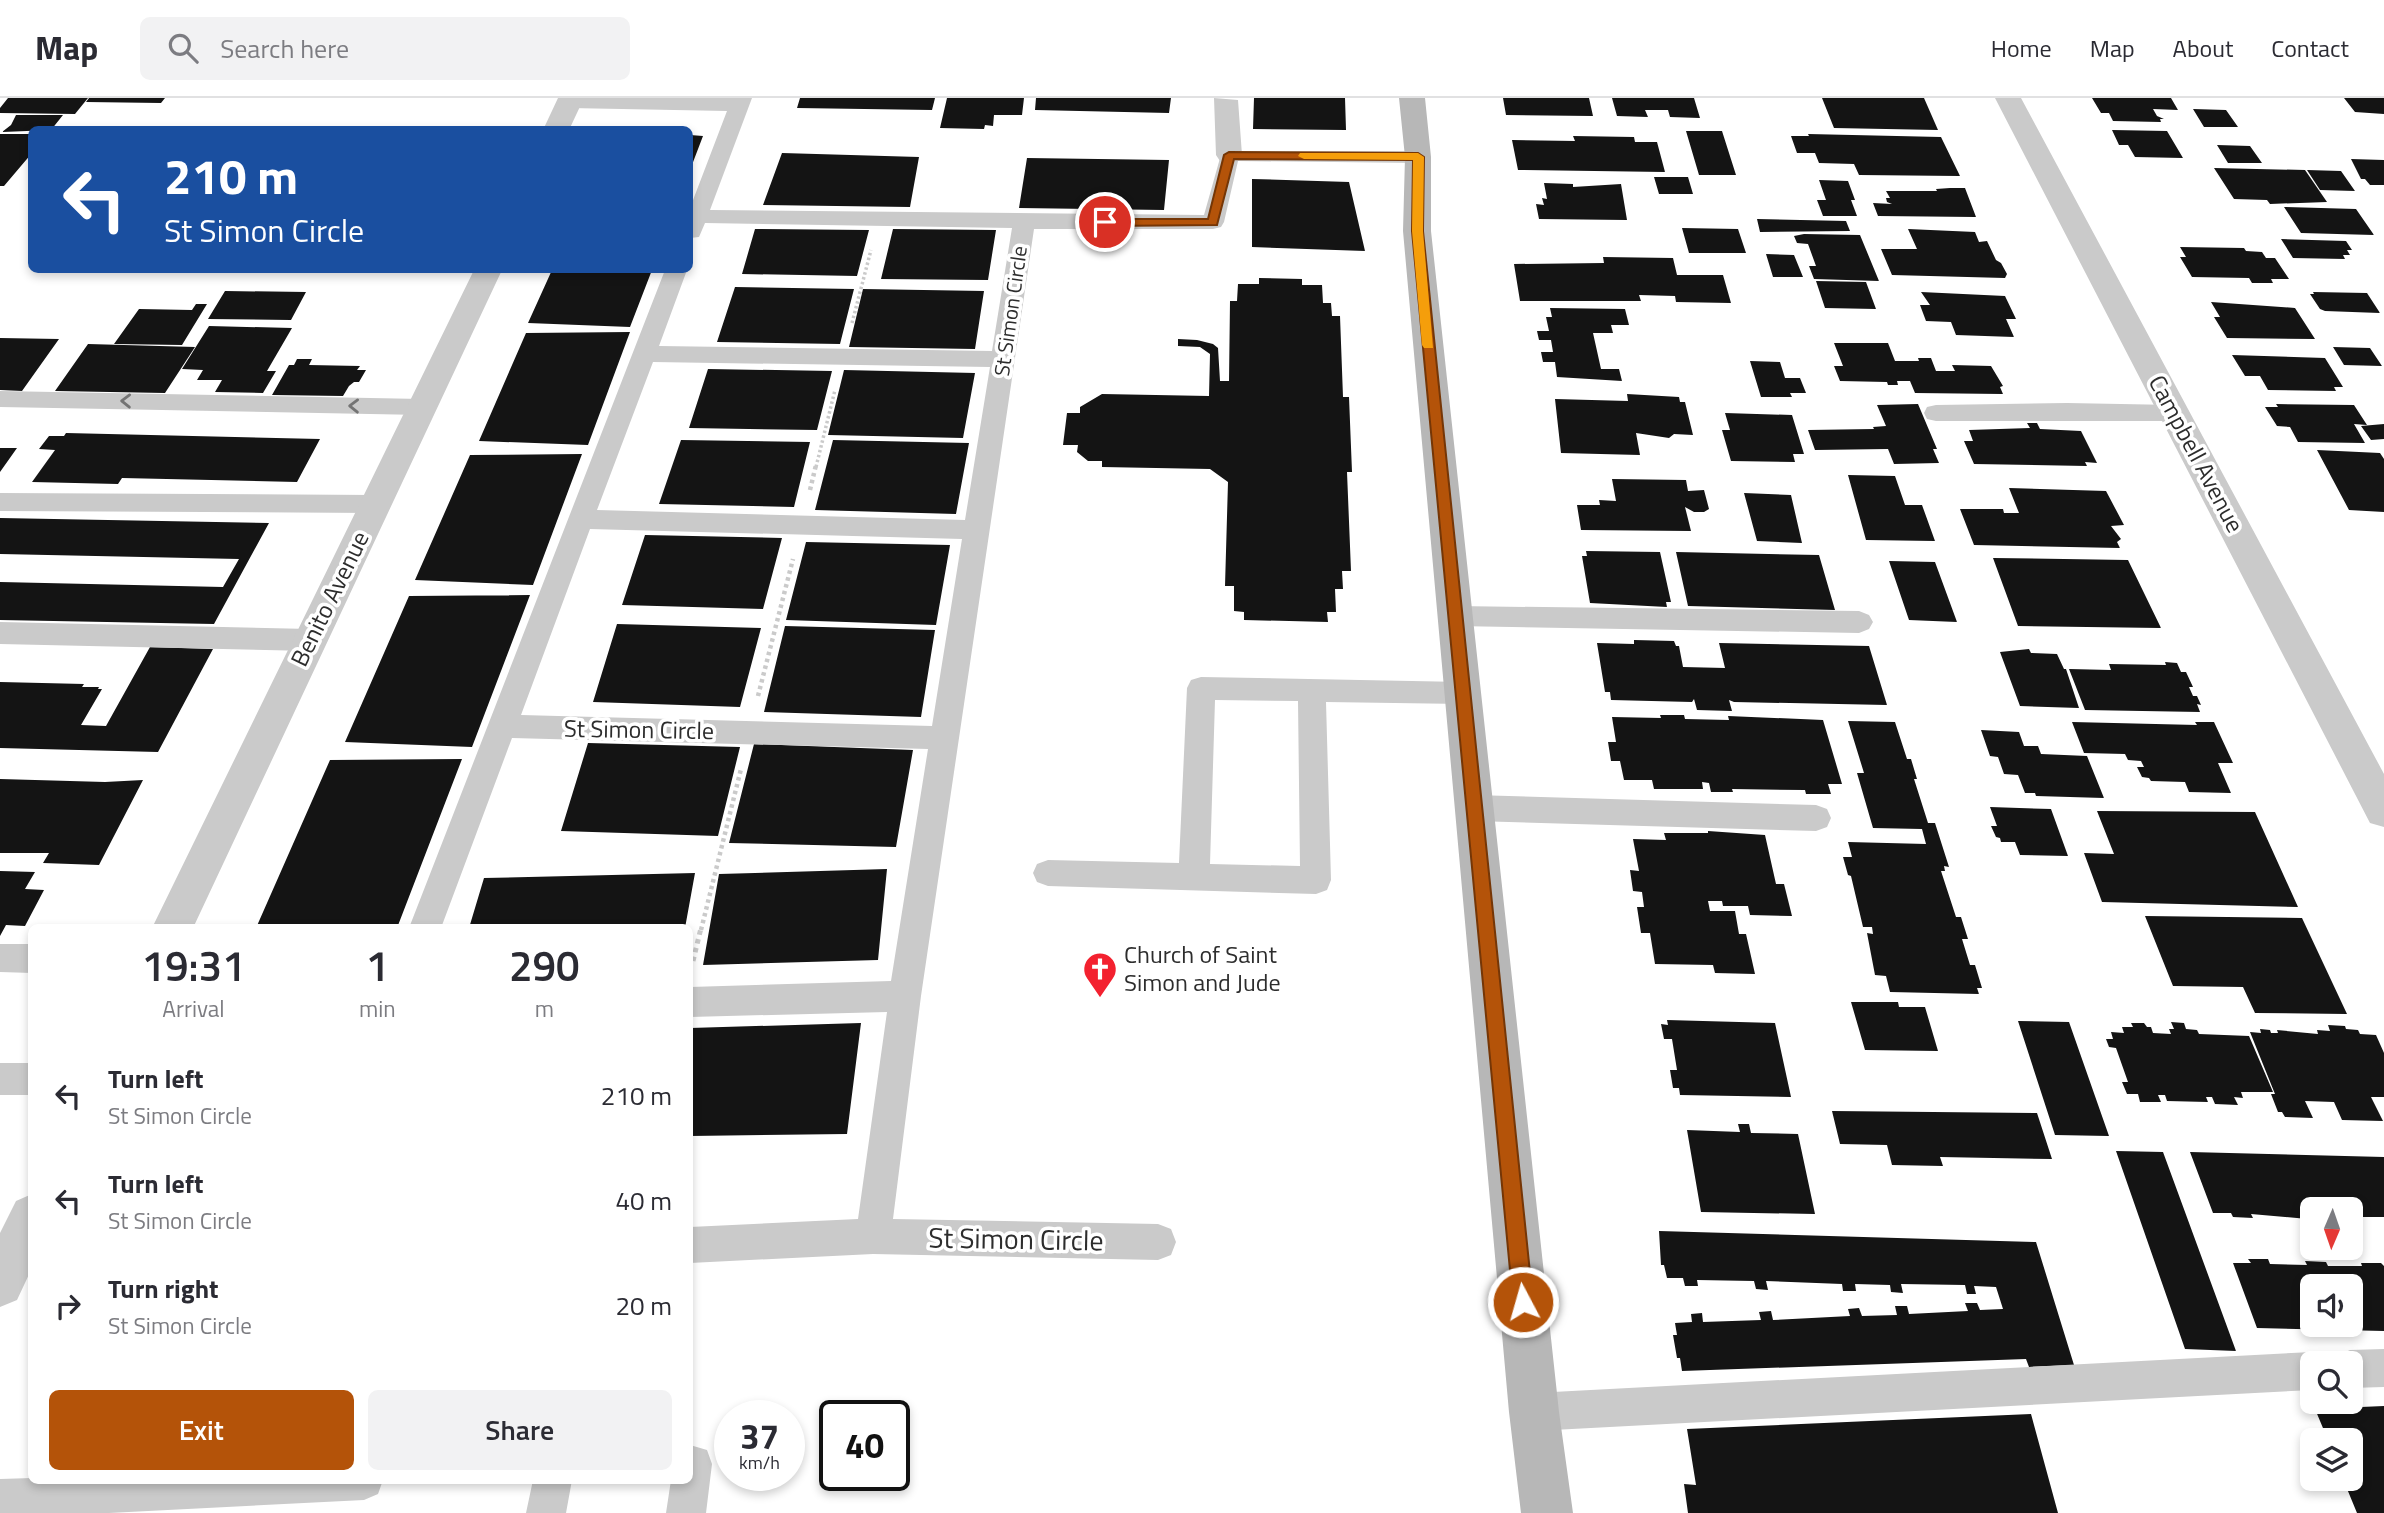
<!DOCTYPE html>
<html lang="en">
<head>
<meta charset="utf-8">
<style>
	:root { --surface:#fff; --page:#f2f2f3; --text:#2b2b33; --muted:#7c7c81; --line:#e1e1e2; --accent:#b45309 }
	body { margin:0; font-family:"Titillium Web",sans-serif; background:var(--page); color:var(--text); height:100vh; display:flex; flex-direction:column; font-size:26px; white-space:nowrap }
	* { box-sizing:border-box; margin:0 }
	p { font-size:23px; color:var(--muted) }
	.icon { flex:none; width:38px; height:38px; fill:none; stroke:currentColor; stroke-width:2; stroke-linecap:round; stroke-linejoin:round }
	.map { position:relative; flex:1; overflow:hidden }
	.side { position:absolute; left:28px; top:826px; width:665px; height:560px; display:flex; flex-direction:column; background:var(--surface); border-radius:10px; box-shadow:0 4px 10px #0003 }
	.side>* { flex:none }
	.banner { position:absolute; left:28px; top:28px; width:665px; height:147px; border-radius:10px; box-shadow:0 4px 10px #0003; background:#1a4fa0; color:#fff; overflow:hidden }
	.needle { width:46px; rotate:182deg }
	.fabs { position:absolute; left:2300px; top:1099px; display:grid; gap:14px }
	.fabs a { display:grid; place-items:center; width:63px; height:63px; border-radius:10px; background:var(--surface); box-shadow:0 4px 10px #0003; font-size:35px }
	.speed { position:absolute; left:714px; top:1302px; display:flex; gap:14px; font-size:35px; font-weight:700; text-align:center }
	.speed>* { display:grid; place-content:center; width:91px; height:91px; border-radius:50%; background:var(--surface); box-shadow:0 4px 10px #0003; line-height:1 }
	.speed small { font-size:18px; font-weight:400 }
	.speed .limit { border:4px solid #111; border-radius:10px; background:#fff; color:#111 }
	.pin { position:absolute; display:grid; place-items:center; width:60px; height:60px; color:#fff; margin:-30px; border:4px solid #fff; border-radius:50%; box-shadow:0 2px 7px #0007 }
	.me { position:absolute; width:77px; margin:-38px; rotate:354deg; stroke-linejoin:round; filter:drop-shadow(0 0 5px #0008) }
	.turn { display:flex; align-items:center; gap:24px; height:147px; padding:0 21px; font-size:32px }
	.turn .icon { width:91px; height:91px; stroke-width:2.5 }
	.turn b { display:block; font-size:49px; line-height:60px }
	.eta { display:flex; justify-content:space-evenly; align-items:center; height:119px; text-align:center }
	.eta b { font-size:42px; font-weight:600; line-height:49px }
	.cta { display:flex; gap:14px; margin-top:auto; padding:14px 21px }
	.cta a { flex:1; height:80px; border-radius:10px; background:var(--accent); color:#fff; font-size:28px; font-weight:600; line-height:80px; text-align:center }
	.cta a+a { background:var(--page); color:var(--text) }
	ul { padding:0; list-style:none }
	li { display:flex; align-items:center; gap:21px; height:105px; padding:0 21px }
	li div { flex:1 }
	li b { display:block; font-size:26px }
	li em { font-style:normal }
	header { display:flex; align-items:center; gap:42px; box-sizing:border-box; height:98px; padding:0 35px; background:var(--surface); border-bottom:2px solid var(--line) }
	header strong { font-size:33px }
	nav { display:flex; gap:38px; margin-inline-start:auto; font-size:24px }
	.search { width:490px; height:63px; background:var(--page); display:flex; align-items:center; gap:18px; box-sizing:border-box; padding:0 24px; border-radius:10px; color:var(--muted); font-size:26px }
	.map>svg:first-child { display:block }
</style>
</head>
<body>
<header>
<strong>Map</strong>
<div class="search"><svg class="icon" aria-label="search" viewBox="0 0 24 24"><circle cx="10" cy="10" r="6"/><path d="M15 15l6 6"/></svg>Search here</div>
<nav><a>Home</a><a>Map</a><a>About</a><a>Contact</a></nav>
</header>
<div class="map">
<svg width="2384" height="1415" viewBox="0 0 2384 1415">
	<rect width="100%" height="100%" fill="#fff"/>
	<path fill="#141414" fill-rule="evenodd" d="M8,0h80l-13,16 -75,-1v-5z
		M89,0h76l-4,5 -75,-1z
		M800,0h135l-3,12 -135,-2z
		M947,0h77l-2,17h-28l-1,11 -8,-1 -1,4 -44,-1z
		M1036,0h135l-2,15 -134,-3z
		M1254,0h91l1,32 -93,-1z
		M1503,0h86l4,18 -87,-1z
		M1612,0h82l6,20 -30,-1 -2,-7h-23l3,7 -31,-1z
		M1822,0h102l14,32 -104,-2z
		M2092,0h79l7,12 -25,-1 4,7 7,3h-4l1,3 -48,-1 -4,-8h-8z
		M2344,0h40v16l-29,-2z
		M2193,11l33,1 12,17h-34z
		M16,17h47l-12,15 -49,2 9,-7z
		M2112,32l55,1 16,27 -48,-1 -7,-12h-9z
		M1686,33h36l14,44h-37z
		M0,36h32v19l-28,33h-4z
		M1808,36l133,3 19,39 -101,-1 -5,-11 -35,-1 -4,-10h-18l-6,-17h18z
		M690,37l13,1 -13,34z
		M1573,38l61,1 1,5h22l8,30 -147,-2 -6,-30 63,1z
		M2217,47l33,1 12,17h-34z
		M782,55l137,4 -9,50 -147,-2z
		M1027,60l142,2 -5,50 -145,-2z
		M2351,61l33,1v25h-14l-5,-6h-4z
		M2214,70l91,2 22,32 -57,2 -3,-4 -33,-1z
		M2307,72l34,1 14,20 -35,-1z
		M1654,79h34l5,17h-34z
		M1252,81l97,3 16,69 -113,-4z
		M1819,82l29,1 7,19h-4l6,16h-34l-6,-16h9z
		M1544,85l29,1v3l48,-3 6,36 -88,-1 -3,-15 8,1 -2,-7 5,1z
		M1950,90h15l11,29 -98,-1 -5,-13 19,1 -5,-2 -1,-4h4l-4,-7h51l-1,-2z
		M2284,109l72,2 18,26 -73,-2z
		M1757,121l89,2 4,10 -90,1z
		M1682,130l56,1 8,24h-57z
		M755,131l114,1 -12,46 -115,-2z
		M893,131l103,1 -8,50 -107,-1z
		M1908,131l67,3 4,10 8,-1 9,19 5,3 6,11 -2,4 -113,-3 -11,-26h36z
		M1804,136l56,1 19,46 -65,-2 -5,-13h7l-8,-22 -11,-1 -3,-7z
		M2281,141l65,2 6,9h-5l3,5h-7l2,4 -52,-1z
		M2180,149l64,1 2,3 16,1 4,6h9l14,21h-18l2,4h-21l-3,-5 -57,-1 -12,-20h6z
		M1766,156l28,1 9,22h-30z
		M1603,159l70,1 4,17h46l8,28 -55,-1 -1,-6 -36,-1 2,6h-121l-6,-37 90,-1z
		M552,172h100l-22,57 -102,-4z
		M1259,180l43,1v6h20l1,18h8l1,13h8l3,81h6l3,75h-5l4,99h-9l1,18h-8l1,23h-9l1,10 -84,-2v-8l-10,-1v-25h-9l3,-104 -18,-13 -108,-2v-6h-14l-11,-9 1,-7h-15l4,-32h13v-6l22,-13 107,2 1,-42 -10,-7 -22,-1v-7l19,1 16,4 5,4 2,33h9l1,-80h7l1,-17h21z
		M1816,183l50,1 10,27 -51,-1z
		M735,189l119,2 -14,55 -123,-2z
		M863,191l121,2 -9,58 -126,-2z
		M225,193l81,1 -15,28 -83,-1z
		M1921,194l84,4 11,23h-10l8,18 -58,-2 -5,-13 -25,-1 -6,-16h10z
		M2313,194l54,1 13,20 -55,-2 -5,-2 -10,-15h4z
		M2211,204l84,6 20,31 -88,-1 -13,-21h6z
		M196,206h11l-25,41 -68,-1 25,-35 53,1z
		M1550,210l75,1 4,16h-18l2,8h-20l8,36h18l3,12 -65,-4 -2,-15h-12l-2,-10h12l-2,-12h-12l-2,-9h12l-3,-14h6z
		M209,228l83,2 -25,43h9l-13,22 -48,-1 7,-12h-25l6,-10 -21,-1z
		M630,234l-42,113 -109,-4 47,-108z
		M0,240l59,1 -37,52 -22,-1z
		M1834,245h54l7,18h24l-1,-3h13l5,13h19l-3,-6 39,1 12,20 -3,1 3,7 -88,-1 -5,-12h-13l1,4h-10l-1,-3 -47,-1 -6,-15h9z
		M88,246l107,3 -30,46 -110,-2z
		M2333,249l37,1 12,18 -38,-1z
		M2232,257l93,3 18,29h-9l2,4 -68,-1 -8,-14h-15z
		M297,261h15l-3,6 51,1 -3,4h9l-7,12h-5l-5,4 -6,10 -71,-1 17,-30h5z
		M1750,263l30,1 5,16h15l6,15h-16l2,4h-31z
		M708,271l124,2 -15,59 -128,-2z
		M844,272l131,3 -12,65 -135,-3z
		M1627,296l52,3 1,5h5l8,33 -19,-1 -5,4 -33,-5 4,22 -79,-2 -6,-54 73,2z
		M1918,306l19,45h-4l6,14 -45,1 -6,-15 -73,1 -7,-20 66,-1 -1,-2 13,-1 -9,-21z
		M2276,306l78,1 13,20 -13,-1 11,19 -67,-1 -8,-15 -13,-1 -12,-19h13z
		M1725,315l67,2 12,39h-11l2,8 -64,-1 -9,-31h8z
		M2027,325h10l3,6 41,2 16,32 -12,-1 2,4 -113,-2 -10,-23h9l-4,-11 61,-2z
		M2384,326v15l-13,1 -10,-14z
		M66,335l254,6 -23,43 -175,-4 -4,6 -86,-2 23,-32 -16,-1 10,-13h15z
		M681,342l129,2 -16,65 -135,-3z
		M833,342l136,3 -13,71 -141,-4z
		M0,350h17l-17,24z
		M2317,352l63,3 4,6v53l-35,-2z
		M582,356l-49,131 -118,-5 55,-125z
		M1848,377l47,1 10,29h17l13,36 -69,-1z
		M1612,381l74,1 2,11 16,-1 5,19 -5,3h-10l-9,-5 6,24 -110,-1 -4,-25h23l-1,-5 17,1z
		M2009,390l97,3 18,34 -13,1 10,13 -4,3 3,6 -146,-3 -14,-36h43l1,4h15z
		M1744,395l47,2 11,48 -45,-2z
		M0,420l269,5 -55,101 -214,-4v-38l223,5 16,-28 -239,-5z
		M645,437l137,3 -19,71 -141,-4z
		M806,444l144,3 -14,80 -150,-5z
		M1586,453l74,1 11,50h-5l1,5 -77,-4 -8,-47h5z
		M1676,454l143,3 16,55 -147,-4z
		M1993,460l135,2 33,68 -143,-2z
		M1889,463l46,1 22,60 -48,-2z
		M530,497l-58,152 -127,-5 64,-146z
		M617,526l144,4 -21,79 -147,-5z
		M785,528l150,4 -14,87 -157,-5z
		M1634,542l40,1 2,5h3l4,21 42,1 -6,-25 150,3 18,59 -153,-3 -5,-2 3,11 -35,-1 -3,-11 -2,3 -81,-2 -1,-8h-5l-8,-49 37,1z
		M150,549l63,2 -55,103 -158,-4v-66l84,2 -2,3h17l-1,2h4l-21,36 25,1z
		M2029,551l2,4 26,1 7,15h2l13,39 -59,-2 -20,-54z
		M2165,564l12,1 4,9h5l7,15h-4l4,9h4l4,9 -4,-1 3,8 -115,-2 -16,-41 42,1 -2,-6 57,1z
		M1660,617h24l1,4 44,1 -1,-4 95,4 19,64h-14l3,10h-25l-1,-4 -73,-1 1,3h-22l-2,-9 -7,-1 1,7h-49l-2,-9h-28l-4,-19h-9l-3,-19h8l-4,-25 49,1z
		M1848,623l47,1 12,37h4l6,20h-3l14,44h7l14,44 -5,-1 1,5h-4l15,46h5l7,22h-6l8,26h5l7,23h-5l2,6 -89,-2 -4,-16 -11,-1 -8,-42 6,1 -1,-7h-9l-12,-51 -3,-1 -5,-18h9l-4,-15 78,2 -4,-15 -49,-1 -16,-55h7z
		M2072,624l125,3 -2,-3h19l19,41h-15l13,30 -42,-1 -4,-10 -34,-1 -2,-3 -7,-1 -5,-10h7l-3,-6 -13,-1 -3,-6 -41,-1z
		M1981,632l38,2 5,14h14l3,8 46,2 17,42 -68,-2 -1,-3h-10l-7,-18 -14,-1 -6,-17 -8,-1z
		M588,645l152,4 -22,89 -157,-5z
		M754,646l159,6 -17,97 -167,-4z
		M462,661l-65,169h-141l74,-168z
		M0,681l105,3 38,-2 -44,85 -56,-2 6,-10h-49z
		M1990,709l61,2 17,47 -48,-1 -5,-13h-14l-1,-4 -4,-1 -5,-11h6z
		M2097,713l158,1 43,95 -196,-5 -18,-49 30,1z
		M1708,733l57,4 11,49h8l8,32 -42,-1 -2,-9h-25l-1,-5h-14l2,10h25l4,23h7l9,40 -40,-1 -2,-8 -58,-1 -5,-31h-9l-4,-26h7l-2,-15 -9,-1 -3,-21 9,1 -6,-32 33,1 -2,-7h44z
		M887,771l-9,91 -175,5 16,-91z
		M0,773l35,1 -10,17 19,1 -19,36 -19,-1 -6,11z
		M695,775l-10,55h-216l15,-50z
		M2145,818l157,2 45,96 -92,-1 -12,-26 -70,-1z
		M1851,904h47l1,5h26l13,44 -73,-1z
		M1667,922l108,3 16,74 -111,-2 -1,-7h-6l-3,-18h7l-5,-31h-8l-3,-15 7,1z
		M2018,923l51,1 40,114 -54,-1z
		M2171,924l13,1 2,6 11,1 2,4 50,2 24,56h-32l2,6 -9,-1 4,8 -23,-1 -3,-7h-6l2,5 -41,-1 -2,-6h-7l3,7h-21l-2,-8h-11l-5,-12h6l-12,-34 -7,-1 -3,-8h7l-2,-7 13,1 -2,-6h11l-2,-4h13l3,4h4l2,6 18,1 -2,-5h5z
		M861,925l-14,111 -157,2v-108z
		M2328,927l17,1 1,3 12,1 2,4 16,1 8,18v44h-13l12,24 -41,-1 -8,-18 -29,-1 8,17 -28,-1 -3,-5h-4l-7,-18h4l-25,-62 11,1 -1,-4 10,1 1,3h7l-1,-3 41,4 -1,-4 13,1z
		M1832,1013l205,2 15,46 -112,-2 3,9 -51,-1 -5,-20 -47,-1z
		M1738,1026h11l2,9 47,1 17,80 -114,-2 -14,-82 53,2z
		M2116,1053l47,1 73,199 -51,-2z
		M2190,1054l194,5v60h-23l2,3h-13v-11h-38v7h-6l2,3 -57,-5 2,4 -20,-1 -2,-4h-18z
		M1659,1133l377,11 38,123 -45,2 -3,-8 -344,12 -2,-13h-3l-4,-23h4l-2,-12 17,-1 -1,-8 11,-1 1,9 58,-2 -2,-8 12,-1 2,9 77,-4 -2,-7 11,-1 3,8 35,-1 -2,-9h12l2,8 59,-3 -3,-8h12l3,7 23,-1 -7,-22 -22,-1 2,8h-9l-2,-9 -64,-1 2,9 -12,-1 -1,-7 -35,-1 1,7h-13l-1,-7 -76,-3 2,9 -12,-1 -2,-8 -57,-1 1,6h-13l-2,-8h-16l-3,-13h-3z
		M2248,1161h20l2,5 37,1 -2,-4 21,1 2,4h34l-1,-3h20l3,3v65l-127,-3 -24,-65h18zM2312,1188h38v39h-38z
		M2384,1308v107h-27l-14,-34h7v-39h-22l-13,-31z
		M2031,1316l27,99h-370l-4,-29 12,1 -9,-56z"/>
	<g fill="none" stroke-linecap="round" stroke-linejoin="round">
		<path stroke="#cacaca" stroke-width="3.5" stroke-dasharray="2.5 2.5" stroke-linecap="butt" d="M852,225l19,-73
			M816,369l19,-77"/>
		<path stroke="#cacaca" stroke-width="4.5" stroke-dasharray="3.5 3.5" stroke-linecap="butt" d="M810,392l6,-25
			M758,598l35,-137
			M701,832l40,-161"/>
		<path stroke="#cacaca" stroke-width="5" stroke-dasharray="4.5 4.5" stroke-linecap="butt" d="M693,863l8,-33"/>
		<path fill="#cacaca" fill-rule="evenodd" d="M562,0h190l-42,112 494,5 18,-64h196l7,2 3,4 -3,4 -7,2 -180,-2 -14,61 -3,5 -8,2h-179l-113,767 -28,223 265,5 13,5 5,13 -5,13 -13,5 -285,-6 -183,9v-36l168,-8 29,-207 -197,5v-30l201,-6 37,-232 -416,-11 -71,190h-32l256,-658h22l-28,76 333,5 20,-123 -307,-5 -6,14 -9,1v-30l37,-97 -158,-3 -7,-2 -3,-4zM653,264l337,5 -25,153 -368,-10zM590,431l372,10 -30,187 -411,-11z
			M0,293l422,8 9,2 3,6 -3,6 -9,2 -422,-8z
			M2067,305l107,2 9,2 3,6 -3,6 -9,2h-238l-9,-2 -3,-6 3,-6 9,-2z
			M0,395l375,2 9,2 4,7 -4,7 -9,2 -375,-2z
			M1455,508l404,5 10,4 4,7 -4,7 -10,4 -404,-7 -10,-3 -4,-7 4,-7z
			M0,524l310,7 10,3 4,8 -4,8 -10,3 -310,-7z
			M1201,579l262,5 10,3 4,8 -4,8 -10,3 -137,-2 5,178 -4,10 -11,4 -268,-8 -11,-4 -4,-9 4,-9 11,-4 131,3 8,-175 4,-8zM1215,602l83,1 2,165 -90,-2z
			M1474,697l342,10 11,4 4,9 -4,9 -11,4 -342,-10 -11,-4 -4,-9 4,-9z
			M0,846h32v29l-32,-1z
			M0,965h32v32h-32z
			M2384,1251v38l-34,1v-25h-16l3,-7 13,-6z
			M2312,1254l13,6 3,5h-16v27l-778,41 -14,-5 -5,-14 5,-14 14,-5z
			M690,1347l17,5 5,14 -6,49h-40l5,-33h19z
			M32,1380v2h351l-5,14 -14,6 -255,13h-109v-34z
			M533,1382h39l-6,33h-40z"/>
		<path fill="#cacaca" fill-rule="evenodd" d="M558,0h26l-15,32h-26z
			M1214,0l24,2 4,55 -4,6 -9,2 -9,-2 -4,-6z
			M1995,0h26l363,676v53l-14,-4z
			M474,172h28l-309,658h-41z
			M32,1096v74l-15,32 -17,7v-74l16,-32z"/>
		<path fill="#b7b7b7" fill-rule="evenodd" d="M1399,0h26l6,59v74l128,1181 14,101h-52l-12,-101 -106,-1181 2,-74z"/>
	</g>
	<defs><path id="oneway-chevron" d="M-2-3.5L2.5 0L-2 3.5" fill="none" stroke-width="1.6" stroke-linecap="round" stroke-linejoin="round" transform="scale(1.75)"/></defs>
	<g stroke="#747474">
		<use href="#oneway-chevron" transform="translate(126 303) rotate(-179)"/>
		<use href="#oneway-chevron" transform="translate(354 308) rotate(-179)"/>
	</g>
	<path fill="#b45309" stroke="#753606" stroke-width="2" d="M1229,54l189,1 6,4 -1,74 110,1071 -3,7 -7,3 -7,-3 -3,-7 -101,-1071 1,-71 -179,-1 -17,66 -112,1 -6,-4 6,-3h103l16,-64z"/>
	<path fill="#f59e0b" d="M1300,55h118l6,4 -1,74 10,117h-9l-2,-3 -10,-114 1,-71 -109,-1 -6,-3z"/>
	<defs>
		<g id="church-pin" transform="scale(1.75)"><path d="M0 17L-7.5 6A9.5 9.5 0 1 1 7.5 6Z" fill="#f3212f" stroke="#fff"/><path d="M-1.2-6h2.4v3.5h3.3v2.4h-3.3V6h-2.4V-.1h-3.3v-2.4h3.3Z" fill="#fff"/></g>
	</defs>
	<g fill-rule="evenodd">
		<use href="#church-pin" x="1100" y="871"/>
	</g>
	<g text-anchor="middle" stroke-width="7" stroke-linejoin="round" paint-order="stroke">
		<g font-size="21" fill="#2d2d2d" stroke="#fff">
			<text transform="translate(1011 213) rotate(-82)" y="7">St Simon Circle</text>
		</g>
		<g font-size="24" fill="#2d2d2d" stroke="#fff">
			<text transform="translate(2196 356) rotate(62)" y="8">Campbell Avenue</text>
			<text transform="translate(330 501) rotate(-64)" y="8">Benito Avenue</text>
			<text transform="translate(639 632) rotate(1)" y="8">St Simon Circle</text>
		</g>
		<g font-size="24" fill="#2d2d2d" stroke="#fff" text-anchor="start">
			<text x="1124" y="865">Church of Saint<tspan x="1124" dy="28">Simon and Jude</tspan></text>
		</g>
		<g font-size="28" fill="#2d2d2d" stroke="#fff">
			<text transform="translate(1016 1141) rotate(1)" y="10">St Simon Circle</text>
		</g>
	</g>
</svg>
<div class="fabs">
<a><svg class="needle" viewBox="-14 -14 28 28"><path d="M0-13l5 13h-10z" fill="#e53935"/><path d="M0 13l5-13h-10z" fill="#7c7c81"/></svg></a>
<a><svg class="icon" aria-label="sound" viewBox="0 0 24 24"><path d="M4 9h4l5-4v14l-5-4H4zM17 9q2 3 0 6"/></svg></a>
<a><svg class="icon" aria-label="search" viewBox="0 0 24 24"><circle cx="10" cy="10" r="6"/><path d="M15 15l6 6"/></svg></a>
<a><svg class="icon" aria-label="layers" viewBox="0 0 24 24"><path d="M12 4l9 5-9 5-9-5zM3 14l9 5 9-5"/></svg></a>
</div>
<div class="speed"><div>37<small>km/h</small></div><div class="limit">40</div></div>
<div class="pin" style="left:1105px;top:124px;background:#d93025"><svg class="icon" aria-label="arrive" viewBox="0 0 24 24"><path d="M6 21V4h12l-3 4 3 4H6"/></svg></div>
<svg class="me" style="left:1523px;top:1204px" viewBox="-20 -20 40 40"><circle r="17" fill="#b45309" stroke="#fff" stroke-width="3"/><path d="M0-11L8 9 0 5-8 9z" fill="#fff"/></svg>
<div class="banner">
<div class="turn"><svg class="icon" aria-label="left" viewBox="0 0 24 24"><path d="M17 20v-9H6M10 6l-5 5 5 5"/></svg><div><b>210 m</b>St Simon Circle</div></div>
</div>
<section class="side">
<div class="eta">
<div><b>19:31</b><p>Arrival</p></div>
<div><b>1</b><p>min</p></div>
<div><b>290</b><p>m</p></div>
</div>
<ul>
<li><svg class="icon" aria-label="left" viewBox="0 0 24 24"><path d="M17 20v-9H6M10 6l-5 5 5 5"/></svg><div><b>Turn left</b><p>St Simon Circle</p></div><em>210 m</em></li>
<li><svg class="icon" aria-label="left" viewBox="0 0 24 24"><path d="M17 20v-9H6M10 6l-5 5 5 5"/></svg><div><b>Turn left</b><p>St Simon Circle</p></div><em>40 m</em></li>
<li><svg class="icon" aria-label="right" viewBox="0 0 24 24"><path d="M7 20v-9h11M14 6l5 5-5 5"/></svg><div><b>Turn right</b><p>St Simon Circle</p></div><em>20 m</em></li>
</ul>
<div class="cta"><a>Exit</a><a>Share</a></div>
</section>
</div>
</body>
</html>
